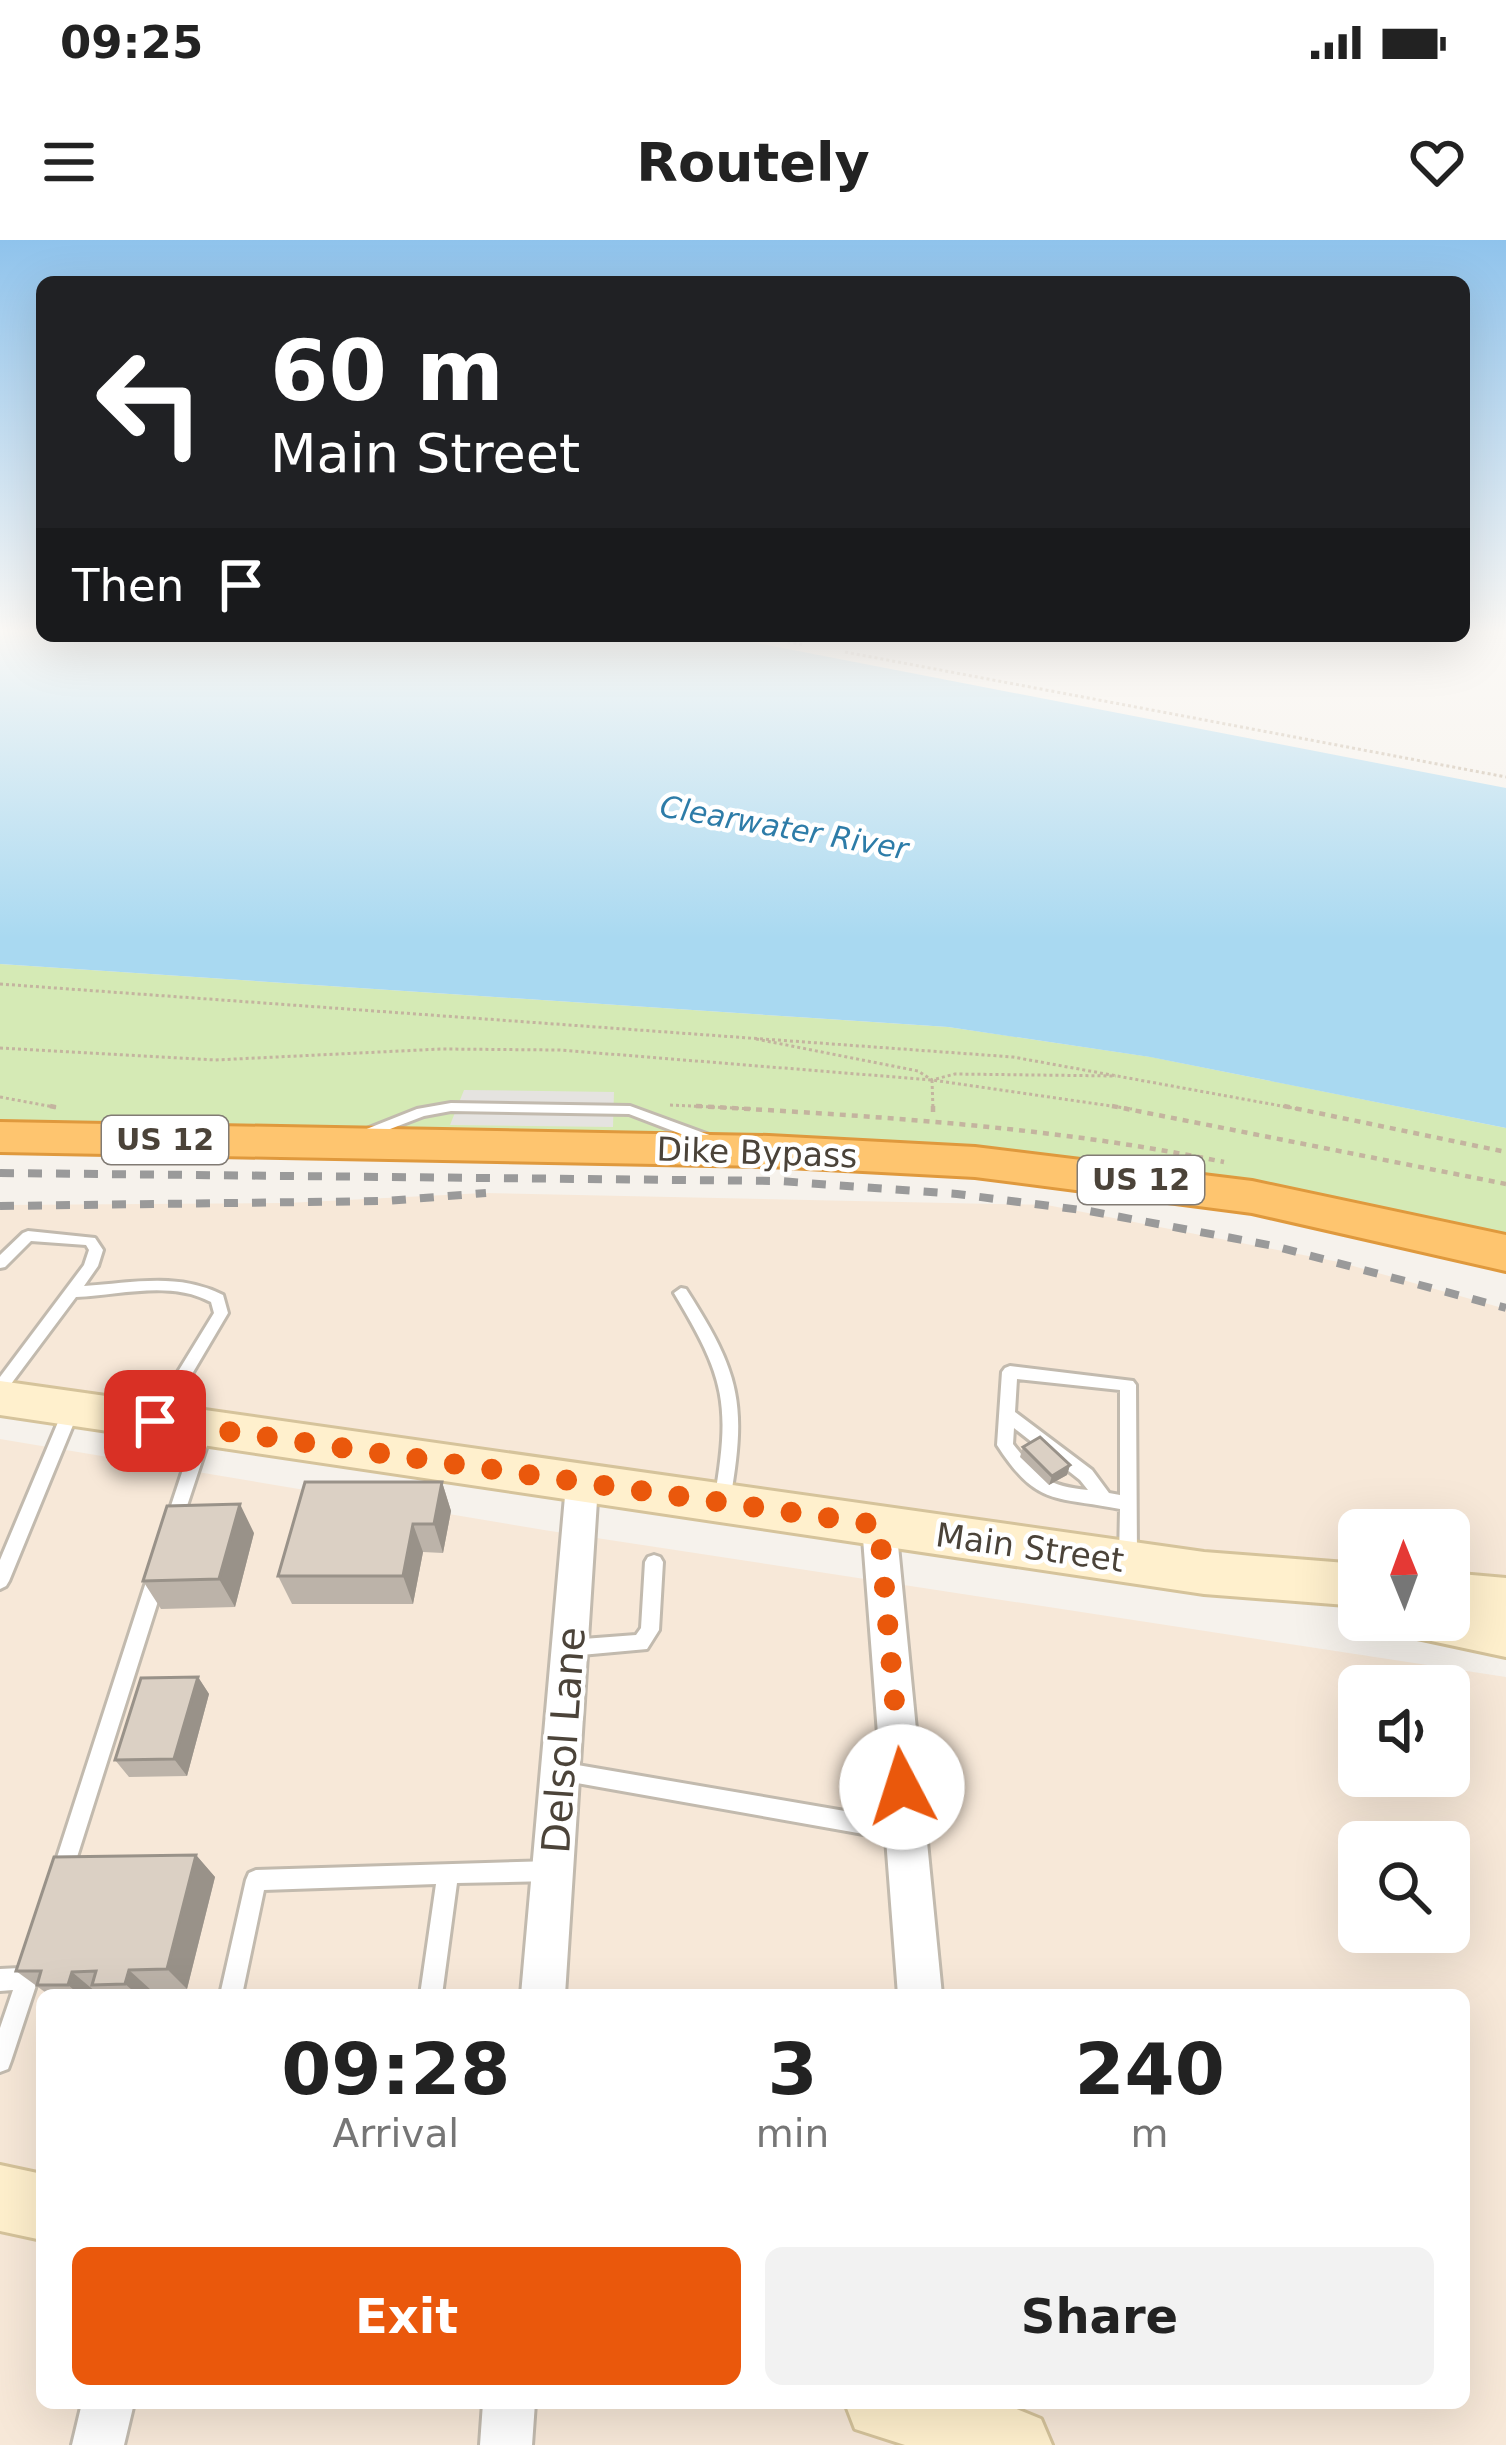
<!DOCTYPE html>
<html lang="en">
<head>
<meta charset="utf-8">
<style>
	:root { --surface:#fff; --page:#f2f2f2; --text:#222; --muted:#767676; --accent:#ea580c }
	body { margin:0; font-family:"DejaVu Sans",sans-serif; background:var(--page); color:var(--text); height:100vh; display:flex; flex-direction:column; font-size:45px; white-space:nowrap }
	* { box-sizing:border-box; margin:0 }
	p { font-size:39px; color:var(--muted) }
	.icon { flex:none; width:66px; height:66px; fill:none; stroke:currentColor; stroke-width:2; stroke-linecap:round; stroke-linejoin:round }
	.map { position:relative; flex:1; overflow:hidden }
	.drawer { position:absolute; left:36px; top:1749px; width:1434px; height:420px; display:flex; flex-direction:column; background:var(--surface); border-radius:18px; box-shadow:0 12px 48px #0002 }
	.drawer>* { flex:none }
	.top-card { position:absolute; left:36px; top:36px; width:1434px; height:366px; border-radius:18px; box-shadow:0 12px 48px #0002; background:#202124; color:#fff; overflow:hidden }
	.needle { width:78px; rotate:359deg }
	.controls { position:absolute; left:1338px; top:1269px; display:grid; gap:24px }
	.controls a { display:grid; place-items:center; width:132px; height:132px; border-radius:18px; background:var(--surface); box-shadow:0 12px 48px #0002; font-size:60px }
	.pin { position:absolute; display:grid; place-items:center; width:102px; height:102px; color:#fff; margin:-51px; border-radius:24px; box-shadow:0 6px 18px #0006 }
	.me { position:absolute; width:132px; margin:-66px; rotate:355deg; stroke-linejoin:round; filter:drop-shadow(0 0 9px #0008) }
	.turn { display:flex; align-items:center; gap:42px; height:252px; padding:0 36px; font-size:54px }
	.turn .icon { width:156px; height:156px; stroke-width:2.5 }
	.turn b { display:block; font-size:84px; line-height:102px }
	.then { display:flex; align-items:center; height:114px; padding:0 36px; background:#0003; gap:24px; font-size:45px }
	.eta { display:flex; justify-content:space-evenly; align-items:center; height:204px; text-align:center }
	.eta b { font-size:72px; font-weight:800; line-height:84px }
	.button { display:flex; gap:24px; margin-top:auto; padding:24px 36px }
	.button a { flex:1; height:138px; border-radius:18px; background:var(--accent); color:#fff; font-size:48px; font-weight:800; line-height:138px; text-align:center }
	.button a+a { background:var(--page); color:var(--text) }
	.status { display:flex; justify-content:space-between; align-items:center; height:84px; padding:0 60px; background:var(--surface); direction:ltr }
	.status svg { height:33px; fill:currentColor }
	header { display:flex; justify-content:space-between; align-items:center; height:156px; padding:0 36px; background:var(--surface); font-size:54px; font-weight:800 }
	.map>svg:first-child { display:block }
</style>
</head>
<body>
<div class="status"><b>09:25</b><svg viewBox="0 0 49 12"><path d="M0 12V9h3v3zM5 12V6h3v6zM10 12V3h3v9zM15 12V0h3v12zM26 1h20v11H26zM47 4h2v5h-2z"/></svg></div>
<header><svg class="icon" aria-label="menu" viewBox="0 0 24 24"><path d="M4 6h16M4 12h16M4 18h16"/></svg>Routely<svg class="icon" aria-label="heart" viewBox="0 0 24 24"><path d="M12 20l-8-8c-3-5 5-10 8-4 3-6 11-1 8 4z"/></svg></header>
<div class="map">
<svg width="1506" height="2205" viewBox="0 0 1506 2205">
	<rect width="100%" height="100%" fill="#f6f2ec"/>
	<path fill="#f7e8d8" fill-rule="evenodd" d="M484,953l563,12 292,57 167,47v291l-57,-6v-64h-90v55l-1359,-188v-192l287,-2z
		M0,1199l544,91 962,147v768h-1506zM1359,1446h90v90h-90zM1359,1602h90v90h-90zM42,1755h1422v408h-1422z"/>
	<path fill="#d5eab5" d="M0,724l948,63 203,30 355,71v125l-442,-82 -1064,-34z"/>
	<path fill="#e5e3e0" d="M464,850l150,2 -1,35 -163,-2z"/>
	<path fill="#a9d9f1" d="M0,390h42v6h678l786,152v340l-356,-71 -202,-30 -948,-63z"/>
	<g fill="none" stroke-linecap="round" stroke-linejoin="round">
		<g stroke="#c2baae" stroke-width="6">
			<path id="lane" d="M812,396h50l-4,2h-42z
				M451,863l179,3 82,30 1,3 -1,3h-10l-73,-28 -178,-3 -27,5 -60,23 -6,-4 1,-3 58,-23z
				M28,991l67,7 8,12 -5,16 -14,20c48,-3 94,-14 139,9l5,18 -65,110h-12l-2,-4 65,-106 -3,-11c-41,-22 -91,-7 -135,-5l-71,95 -5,2v-17l84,-112 5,-15 -3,-5 -55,-4 -26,26 -5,1v-13l23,-22z
				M681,1048l5,1c54,84 61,114 44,212l-2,5 -6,2 -6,-2 -2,-5c17,-98 11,-123 -40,-208z
				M1010,1126l123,15 3,4 1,174 -3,5 -6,2 -6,-2 -3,-5 1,-50c-65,-13 -83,-2 -123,-64l5,-73 3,-4zM1017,1139l103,11v105l-11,-2 -17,-23 -77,-58zM1014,1188l66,52 8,10c-42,-4 -49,-14 -75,-46z
				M72,1162l6,2 2,4 -71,173 -3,5 -6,3v-29l64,-152 2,-4z
				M204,1184l6,2 2,4 -30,91 -2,5 -6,2 -6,-2 -2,-5 30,-91 2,-4z
				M654,1315l6,2 3,5 -4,68 -12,19 -77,7 -6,-2 -3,-6 3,-6 6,-2 66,-5 5,-7 4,-66 3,-5z
				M156,1331l6,3 3,5 -94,297 -3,7 -7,3 -7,-3 -3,-7 96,-297 3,-5z
				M560,1522l343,59 7,3 3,7 -3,7 -7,3 -343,-61 -7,-2 -3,-7 3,-7z
				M552,1621l7,3 3,7 -3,7 -7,3 -95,2 -15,112h-22l16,-111 -172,6 -22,105h-22l26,-115 3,-7 7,-3z
				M33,1710l8,3 3,8 -33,100 -3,8 -8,3v-44l13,-38 -13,1v-22l20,-1 5,-15z"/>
		</g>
		<g stroke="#c2baae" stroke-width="6">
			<path id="street" d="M582,1232l12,4 4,9 -33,510h-44l45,-510 4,-9z
				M879,1271l12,4 5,10 46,470h-44l-36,-470 5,-10z
				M82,2163h52l-10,42h-52z
				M483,2163h52l-3,42h-52z"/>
		</g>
		<g stroke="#d5c39b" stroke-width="6">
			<path id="secondary" d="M0,1141l1204,171 155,12v42l-155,-12 -1204,-179z
				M1449,1333l57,5v79l-98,-21 -7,-16h48z
				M0,1925l42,9v66l-42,-9z
				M845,2163h157l39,16 11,26h-147l-50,-16z"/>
		</g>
		<g stroke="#df993d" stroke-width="6">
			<path id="highway" d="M0,882l769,14 206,11 277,34 254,54v36l-254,-58 -277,-36 -206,-11 -769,-14z"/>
		</g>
		<path stroke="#c4b49f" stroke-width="3" stroke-dasharray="3 3" stroke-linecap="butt" d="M758,396l47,9
			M845,412l661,125
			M0,744l1013,73 285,52
			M756,799l162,32 14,9 23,-6 161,2
			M0,808l215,12 226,-11 119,1 372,30 200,29
			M932,840l1,29
			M0,857l59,11
			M670,865l84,4"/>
		<path stroke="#c4b49f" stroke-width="4.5" stroke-dasharray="6 6" stroke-linecap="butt" d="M50,866l9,2
			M696,866c178,10 353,20 528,56
			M933,866v10
			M1112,866l394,78
			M1284,866l222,46"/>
		<use href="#lane" fill="#fff" fill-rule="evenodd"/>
		<use href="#street" fill="#fff" fill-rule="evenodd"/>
		<use href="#secondary" fill="#fff0cd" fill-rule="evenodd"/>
		<use href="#highway" fill="#fec56f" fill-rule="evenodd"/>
		<path stroke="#9a9a9a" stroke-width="8" stroke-dasharray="14 14" stroke-linecap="butt" d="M0,933l779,8 178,13 132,17 185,35 232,62
			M0,966l386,-5 100,-8"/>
	</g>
	<path fill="#bcb3a9" d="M1023,1207l47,18 -3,10 -18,10 -29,-28z
		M442,1242l9,29 -8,42 -20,-1 -10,52h-121l-14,-28z
		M254,1293l-19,74 -74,2 -18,-28z
		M198,1437l11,17 -22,82 -58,1 -14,-17z
		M196,1615l19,22 -28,112 -36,1 -1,5h-46l-4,-3h-4l-1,3h-46l-33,-24z"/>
	<path fill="#999289" d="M1070,1225l-3,10 -18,10 3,-9z
		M442,1242l9,29 -8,42 -9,-29z
		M240,1264l14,29 -19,74 -16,-28z
		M413,1284l10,28 -10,52 -10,-28z
		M198,1437l11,17 -22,82 -13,-17z
		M196,1615l19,22 -28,112 -20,-20z
		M129,1730l22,20 -1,5h-12l-13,-11z
		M72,1732l24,20 -1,3h-15l-12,-10z"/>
	<path fill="#dbd0c4" stroke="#999289" stroke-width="3" d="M1040,1197l30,28 -18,11 -29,-29z
		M305,1242h137l-8,42h-21l-10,52h-125z
		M240,1264l-21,75 -76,2 24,-75z
		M198,1437l-24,82 -59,1 26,-82z
		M196,1615l-29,114 -38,1 -4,14 -33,1 4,-14 -24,1 -4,13h-31l4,-14h-25l38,-114z"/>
	<linearGradient id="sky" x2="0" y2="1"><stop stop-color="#8fc3ec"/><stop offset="0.56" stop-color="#fbf9f6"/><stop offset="1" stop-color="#fbf9f6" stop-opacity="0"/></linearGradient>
	<rect width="1506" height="699" fill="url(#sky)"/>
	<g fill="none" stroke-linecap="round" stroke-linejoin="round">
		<path stroke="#ea580c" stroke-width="21" stroke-dasharray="0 37.8" d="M155,1181l724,104 23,262"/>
	</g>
	<g text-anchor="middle" stroke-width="9" stroke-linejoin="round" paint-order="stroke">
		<g font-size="30" font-style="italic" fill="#2d7ca8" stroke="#fff">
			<text transform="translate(784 588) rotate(10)" y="10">Clearwater River</text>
		</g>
		<g fill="#fff" stroke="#817b74" stroke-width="3">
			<rect x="102" y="876" width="126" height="48" rx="9"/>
			<rect x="1078" y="916" width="126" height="48" rx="9"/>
		</g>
		<g font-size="30" font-weight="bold" fill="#4b4339">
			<text x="165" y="910">US 12</text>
			<text x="1141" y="950">US 12</text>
		</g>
		<g font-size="33" fill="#4b4339" stroke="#fff">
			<text transform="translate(757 912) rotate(2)" y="12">Dike Bypass</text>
			<text transform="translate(1030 1307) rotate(8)" y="12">Main Street</text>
		</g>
		<g font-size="39" fill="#4b4339" stroke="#fff">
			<text transform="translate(563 1500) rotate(-86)" y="14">Delsol Lane</text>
		</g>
	</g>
</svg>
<div class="controls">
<a><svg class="needle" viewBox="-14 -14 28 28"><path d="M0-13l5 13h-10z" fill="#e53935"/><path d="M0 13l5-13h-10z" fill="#767676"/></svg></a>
<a><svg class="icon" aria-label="sound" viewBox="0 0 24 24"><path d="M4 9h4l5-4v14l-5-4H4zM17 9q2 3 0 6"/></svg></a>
<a><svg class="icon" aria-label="search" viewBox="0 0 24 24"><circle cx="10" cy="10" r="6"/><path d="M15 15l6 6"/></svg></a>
</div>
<div class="pin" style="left:155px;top:1181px;background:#d93025"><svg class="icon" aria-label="arrive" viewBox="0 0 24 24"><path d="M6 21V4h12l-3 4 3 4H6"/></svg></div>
<svg class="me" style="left:902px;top:1547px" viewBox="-20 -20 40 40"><circle r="19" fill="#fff"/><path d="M0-13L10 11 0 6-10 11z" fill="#ea580c"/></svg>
<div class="top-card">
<div class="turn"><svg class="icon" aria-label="left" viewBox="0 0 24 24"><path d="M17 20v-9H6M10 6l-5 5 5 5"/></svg><div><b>60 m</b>Main Street</div></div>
<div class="then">Then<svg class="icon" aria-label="arrive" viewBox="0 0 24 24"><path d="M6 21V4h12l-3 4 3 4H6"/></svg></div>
</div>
<section class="drawer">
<div class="eta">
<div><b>09:28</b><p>Arrival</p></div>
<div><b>3</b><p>min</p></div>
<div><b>240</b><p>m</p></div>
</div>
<div class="button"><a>Exit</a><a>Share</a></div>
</section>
</div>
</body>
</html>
